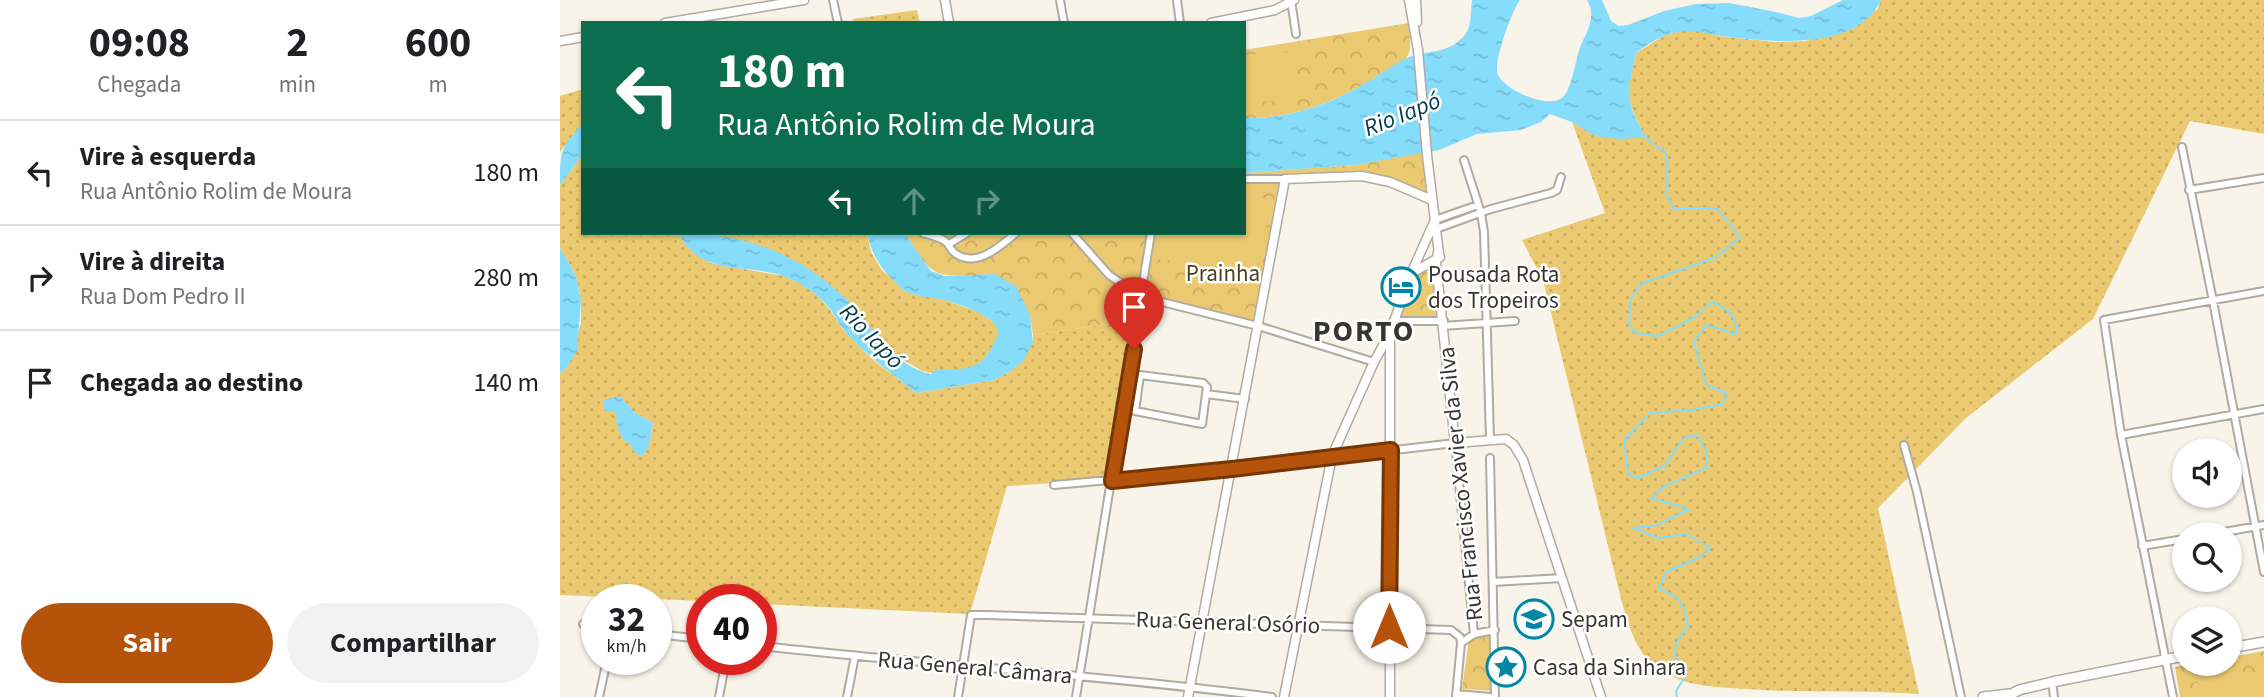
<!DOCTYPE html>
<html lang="pt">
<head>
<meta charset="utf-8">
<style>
	:root { --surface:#fff; --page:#f2f2f2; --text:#202124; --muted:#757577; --line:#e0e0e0; --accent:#b45309 }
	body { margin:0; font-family:"Source Sans 3",sans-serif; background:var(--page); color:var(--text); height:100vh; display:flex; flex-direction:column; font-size:26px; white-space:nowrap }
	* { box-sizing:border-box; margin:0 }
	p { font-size:23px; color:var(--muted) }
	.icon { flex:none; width:38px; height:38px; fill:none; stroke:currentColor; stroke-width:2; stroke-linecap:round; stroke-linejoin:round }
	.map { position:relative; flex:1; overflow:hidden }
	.sheet { display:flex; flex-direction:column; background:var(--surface); width:560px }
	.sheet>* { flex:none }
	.guide { position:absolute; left:21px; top:21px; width:665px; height:214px; border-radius:0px; box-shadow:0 2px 5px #0004; background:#0b6e4f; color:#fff; overflow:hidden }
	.fabs { position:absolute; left:1612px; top:438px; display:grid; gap:14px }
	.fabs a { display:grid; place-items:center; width:70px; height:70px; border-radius:50%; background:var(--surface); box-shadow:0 2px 5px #0004; font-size:35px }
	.speed { position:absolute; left:21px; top:584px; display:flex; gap:14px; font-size:35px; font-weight:700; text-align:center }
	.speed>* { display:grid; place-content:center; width:91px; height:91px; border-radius:50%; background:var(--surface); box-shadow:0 2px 5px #0004; line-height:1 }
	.speed small { font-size:18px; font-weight:400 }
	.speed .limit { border:10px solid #d22; background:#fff; color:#111 }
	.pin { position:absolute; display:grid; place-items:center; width:60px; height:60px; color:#fff; margin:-72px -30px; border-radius:50% 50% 50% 0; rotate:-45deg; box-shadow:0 0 7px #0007 }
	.pin .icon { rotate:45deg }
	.me { position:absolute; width:77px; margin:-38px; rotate:0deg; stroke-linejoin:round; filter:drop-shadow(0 0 5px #0008) }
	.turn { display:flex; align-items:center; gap:24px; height:147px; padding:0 21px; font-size:32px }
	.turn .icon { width:91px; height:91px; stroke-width:2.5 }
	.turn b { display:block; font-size:49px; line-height:60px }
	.lanes { display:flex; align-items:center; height:66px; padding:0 21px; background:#0003; justify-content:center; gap:35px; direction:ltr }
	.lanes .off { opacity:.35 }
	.eta { display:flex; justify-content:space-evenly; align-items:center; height:119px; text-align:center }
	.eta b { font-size:42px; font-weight:700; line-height:49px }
	.cta { display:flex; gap:14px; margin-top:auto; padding:14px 21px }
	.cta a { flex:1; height:80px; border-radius:42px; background:var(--accent); color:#fff; font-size:28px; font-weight:700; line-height:80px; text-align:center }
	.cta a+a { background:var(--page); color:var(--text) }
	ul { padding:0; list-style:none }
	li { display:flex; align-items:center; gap:21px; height:105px; padding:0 21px; border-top:2px solid var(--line) }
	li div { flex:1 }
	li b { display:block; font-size:26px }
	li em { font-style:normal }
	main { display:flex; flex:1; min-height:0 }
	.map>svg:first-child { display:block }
</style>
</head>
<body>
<main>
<section class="sheet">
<div class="eta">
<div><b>09:08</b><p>Chegada</p></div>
<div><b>2</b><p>min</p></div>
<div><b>600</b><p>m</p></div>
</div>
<ul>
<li><svg class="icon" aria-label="left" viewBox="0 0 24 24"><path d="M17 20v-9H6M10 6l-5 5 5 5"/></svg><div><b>Vire à esquerda</b><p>Rua Antônio Rolim de Moura</p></div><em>180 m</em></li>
<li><svg class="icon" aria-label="right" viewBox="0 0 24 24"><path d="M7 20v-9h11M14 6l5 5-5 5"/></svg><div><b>Vire à direita</b><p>Rua Dom Pedro II</p></div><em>280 m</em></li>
<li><svg class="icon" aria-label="arrive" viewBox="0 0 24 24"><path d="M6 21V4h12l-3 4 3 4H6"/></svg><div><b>Chegada ao destino</b></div><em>140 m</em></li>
</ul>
<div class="cta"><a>Sair</a><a>Compartilhar</a></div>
</section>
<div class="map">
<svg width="1704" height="697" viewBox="0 0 1704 697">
	<defs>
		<pattern id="grass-dots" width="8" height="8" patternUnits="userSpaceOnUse" patternTransform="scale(1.75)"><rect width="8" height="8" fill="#ebc971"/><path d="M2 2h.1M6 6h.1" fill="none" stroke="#caad62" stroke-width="1.8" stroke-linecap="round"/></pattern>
		<pattern id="park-crowns" width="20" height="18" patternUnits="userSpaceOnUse" patternTransform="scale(1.75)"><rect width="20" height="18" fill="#ebc971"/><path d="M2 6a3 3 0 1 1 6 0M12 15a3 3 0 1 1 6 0" fill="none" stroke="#caad62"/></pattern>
		<pattern id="water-ripples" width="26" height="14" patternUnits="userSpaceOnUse" patternTransform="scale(1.75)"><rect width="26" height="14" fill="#86dcfb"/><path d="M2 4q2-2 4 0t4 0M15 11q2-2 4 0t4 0" fill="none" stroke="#74bdd8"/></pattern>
	</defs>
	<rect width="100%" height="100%" fill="#f8f4e9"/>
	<path fill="url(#grass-dots)" fill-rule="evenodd" d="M1321,0h383v134l-74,-13 -97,198 -127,99 -88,90 41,186c-57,-4 -115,-1 -173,-5 -29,-2 -57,-2 -83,-17 -27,-16 -34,-46 -42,-73l-78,-319 -21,-40 83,-27 -33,-91c33,21 37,14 73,15 -20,-42 -19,-39 -9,-84l29,-18 16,-4h18l20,5 56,6 31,-1 71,-31z
		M357,10l3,13h-66l-1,-4z
		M23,89v34l-23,29v-56z
		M23,154v79h95l3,6 29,24 74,13 28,13 18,21 14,21 27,27 45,35 78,-13 17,-9 22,-28v-8l101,-15 -17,159 -110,7 -37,128 -209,-10v-4l-59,1 -142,-6v-222l7,-6 14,-44v-22l-5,-25 -16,-28v-63zM60,396l14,16 19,11 -4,22 -32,-24z
		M151,233h156l4,19 10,17 25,23 39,8 36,13 17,13 3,11 -3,12 -14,20 -16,6 -23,1 -23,-5 -25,-15 -20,-19 -30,-37z"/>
	<path fill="url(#park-crowns)" d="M849,23c0,9 3,23 -1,32 -4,8 -18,14 -26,19 -43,26 -87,45 -138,44v-68z
		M864,152l6,43 -38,-15 -148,-1v-6l111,-8z
		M684,181h38l-26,143 -116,-32 -29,-19 -34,-40h167z
		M344,233h164l36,44 32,22 -2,21 -101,15 -3,-20 -35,-41c-56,2 -60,10 -91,-41z
		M864,267h8l4,50 -40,2 20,-48z
		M932,635l2,56 -32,-2 7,-50z
		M1704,651v46h-84l-5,-30 22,-4h33v-6z"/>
	<path fill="#ebc971" d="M733,52l4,47 -53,4v-48z
		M684,195l26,4 -10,73 -102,-13 4,-26h82z
		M1704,671v26h-68l-2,-14z"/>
	<path fill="url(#water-ripples)" d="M912,0h48c-8,10 -28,65 -22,75 8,16 53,36 66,21 9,-11 11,-36 17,-51 6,-14 16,-29 6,-45h15l9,21 8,5 9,-1 36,-14 32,-7 33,-1 47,9 23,6 12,-2 32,-16h38c-23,52 -113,42 -159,36 -15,-2 -27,-7 -43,-4 -16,2 -30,11 -43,21 -9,40 -12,47 10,84l-26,2 -25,-3 -23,-14 -22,-8 -9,8 -20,8 -44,4 -38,16 -84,15 -111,8v-55c45,1 85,-13 123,-36 14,-8 28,-19 42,-25 17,-6 37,-4 51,-17 13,-10 10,-26 12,-40z
		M23,123v31l-23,31c0,-35 0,-36 23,-62z
		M118,233c65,0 121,20 168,66 25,25 42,60 77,73 18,6 41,7 58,-2 5,-2 7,-7 10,-11 14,-20 10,-36 -12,-46 -11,-6 -24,-10 -35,-13 -12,-3 -26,-3 -37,-8 -4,-1 -8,-6 -12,-10 -16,-15 -23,-28 -28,-49h37l27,38 14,5 50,-2 21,12 14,29 3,28 -10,18 -12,10 -17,9 -78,13c-24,-20 -49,-37 -70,-60 -6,-7 -10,-15 -15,-23 -12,-15 -25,-24 -43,-32 -40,-17 -85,2 -110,-45z
		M0,248l16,28 5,25 -4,50 -10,16 -7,6z
		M60,396l14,16 19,11 -4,22 -6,11 -9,-3 -1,-6c-15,-9 -16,-20 -17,-35l-12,-2v-10z"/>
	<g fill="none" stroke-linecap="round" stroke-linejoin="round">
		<path stroke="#86dcfb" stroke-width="2" d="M1085,137l22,17v41l6,13h44l23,29 -24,20 -75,27 -11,16 -1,24 6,9 23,3 37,-19 17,-15c16,7 26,13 24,32l-30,-9 -12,17 12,43 20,8 -3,11 -32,6 -41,3 -26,27 4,34 10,4 26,-12 20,-28 13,-3 9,16v17l-43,19 -12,11 38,11 -31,16 -25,3 25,10 28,-4 25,14 -13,10 -32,14 -7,17c20,7 26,15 29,37 -17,22 -17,27 -3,51l-9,14 1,6"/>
		<path stroke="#86dcfb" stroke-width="12" d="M377,376c40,-1 50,-2 67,-40"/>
		<g stroke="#afaba1" stroke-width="10">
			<path id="minor" d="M273,0l5,23
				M500,0l4,23
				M617,0l3,23
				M731,0l5,34
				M1622,147l31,154 51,271
				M904,160l17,53 3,19 6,207
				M684,179h41
				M1629,190l75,-12
				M875,220l43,-15
				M876,229l55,-20 60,-16 6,-3 4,-13
				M363,233c7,2 16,4 22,8 5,4 5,9 11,13 22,14 44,-8 60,-21
				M512,233l37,42 33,22 116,29 116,36
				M389,244l18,-11
				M833,321h51
				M882,326l73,-5
				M580,375l63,8 4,4 -5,37 -67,-13z
				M646,394l39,5
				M1561,435l143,-26
				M1344,445l13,47 44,205
				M930,458l5,239
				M494,485l178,-16 223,-26 19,191
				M1653,534l51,-9
				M1582,546l42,-7
				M933,582l69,-4
				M23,624l14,2
				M96,634l46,5
				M901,643l13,-9 21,-4
				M201,646c170,19 341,29 511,51
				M1492,682l2,15
				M896,694l34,3
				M39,697l8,-37
				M159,697l7,-37
				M287,697l8,-41
				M398,697l13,-82h16l464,15 9,7 1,6 -5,54
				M516,697l75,-464
				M1613,697l-52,-262 -17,-115 160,-29"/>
		</g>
		<g stroke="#afaba1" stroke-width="11">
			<path id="tertiary" d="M385,0l4,23
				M849,0l9,50 9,105 12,99
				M856,0l1,22
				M105,23l139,-23
				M651,23l64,-13 19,-10
				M0,41l23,-4
				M878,252l-2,11 19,180 51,-4 8,6 9,15 78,237
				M852,273l28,-16
				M628,697l97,-518 77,-3 28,6 42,18
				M724,697l48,-241 42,-94 16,-29 20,-57 25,-56
				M830,697v-361"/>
		</g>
		<g stroke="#afaba1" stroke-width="12">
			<path id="secondary" d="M1670,648l34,-6
				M1423,697l27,-3
				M1446,697l13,-7 33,-8 132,-26"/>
		</g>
		<use href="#minor" stroke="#fff" stroke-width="6"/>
		<use href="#tertiary" stroke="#fff" stroke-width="8"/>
		<use href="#secondary" stroke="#fff" stroke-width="9"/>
	</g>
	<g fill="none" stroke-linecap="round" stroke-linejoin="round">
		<g stroke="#753606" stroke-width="18">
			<path id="route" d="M574,349l-22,132 120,-12 159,-19 -2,177"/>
		</g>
		<use href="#route" stroke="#b45309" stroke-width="12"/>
	</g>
	<defs>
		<g id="hotel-ring" transform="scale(2.0125)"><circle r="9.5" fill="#fff" stroke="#0087a8" stroke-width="1.5"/><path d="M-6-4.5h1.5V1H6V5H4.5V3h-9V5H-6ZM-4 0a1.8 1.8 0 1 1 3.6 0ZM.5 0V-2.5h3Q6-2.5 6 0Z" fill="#0087a8"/></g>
		<g id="school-ring" transform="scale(2.0125)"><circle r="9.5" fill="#fff" stroke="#0087a8" stroke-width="1.5"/><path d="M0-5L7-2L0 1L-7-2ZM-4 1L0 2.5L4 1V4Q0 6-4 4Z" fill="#0087a8"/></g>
		<g id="sight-ring" transform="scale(2.0125)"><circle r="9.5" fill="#fff" stroke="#0087a8" stroke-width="1.5"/><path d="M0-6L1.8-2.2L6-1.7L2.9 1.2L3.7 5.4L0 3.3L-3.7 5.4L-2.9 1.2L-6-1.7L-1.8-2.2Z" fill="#0087a8"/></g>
	</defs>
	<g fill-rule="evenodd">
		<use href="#hotel-ring" x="841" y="287"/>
		<use href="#school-ring" x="974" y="619"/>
		<use href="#sight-ring" x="946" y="667"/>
	</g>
	<g text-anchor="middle" stroke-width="5" stroke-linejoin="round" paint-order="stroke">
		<g font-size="23" fill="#4d3f18" stroke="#fff">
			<text x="663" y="281">Prainha</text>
		</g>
		<g font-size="23" fill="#383632" stroke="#fff" text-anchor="start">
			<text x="868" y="282">Pousada Rota<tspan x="868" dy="26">dos Tropeiros</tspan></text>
			<text x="1001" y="627">Sepam</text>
			<text x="973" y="675">Casa da Sinhara</text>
		</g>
		<g font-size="23" fill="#383632" stroke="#fff">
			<text transform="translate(900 484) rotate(-96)" y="8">Rua Francisco Xavier da Silva</text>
			<text transform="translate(668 622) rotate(2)" y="8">Rua General Osório</text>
			<text transform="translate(415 667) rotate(5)" y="8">Rua General Câmara</text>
		</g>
		<g font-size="24" font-style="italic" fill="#043b4b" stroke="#fff">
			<text transform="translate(842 114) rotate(-22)" y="8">Rio Iapó</text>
			<text transform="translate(312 336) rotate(46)" y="8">Rio Iapó</text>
		</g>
		<g font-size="30" font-weight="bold" letter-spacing="2" fill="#383632" stroke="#fff">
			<text x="804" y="341">PORTO</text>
		</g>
	</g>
</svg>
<div class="fabs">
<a><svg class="icon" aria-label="sound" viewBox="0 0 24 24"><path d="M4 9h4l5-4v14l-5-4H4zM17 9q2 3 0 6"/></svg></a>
<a><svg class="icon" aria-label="search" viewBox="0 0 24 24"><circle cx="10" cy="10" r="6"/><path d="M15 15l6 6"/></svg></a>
<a><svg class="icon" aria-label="layers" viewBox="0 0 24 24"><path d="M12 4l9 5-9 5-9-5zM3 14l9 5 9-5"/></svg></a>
</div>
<div class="speed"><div>32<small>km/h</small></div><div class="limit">40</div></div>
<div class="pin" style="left:574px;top:349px;background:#d93025"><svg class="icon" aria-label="arrive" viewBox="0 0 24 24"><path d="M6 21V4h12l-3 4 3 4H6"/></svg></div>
<svg class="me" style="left:829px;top:627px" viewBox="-20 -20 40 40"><circle r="19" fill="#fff"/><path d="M0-13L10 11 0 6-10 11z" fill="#b45309"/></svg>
<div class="guide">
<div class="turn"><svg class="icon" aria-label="left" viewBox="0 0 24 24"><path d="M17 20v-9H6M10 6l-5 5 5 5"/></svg><div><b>180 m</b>Rua Antônio Rolim de Moura</div></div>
<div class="lanes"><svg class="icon" aria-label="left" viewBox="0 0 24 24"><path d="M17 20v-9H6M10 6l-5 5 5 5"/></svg><svg class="icon off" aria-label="ahead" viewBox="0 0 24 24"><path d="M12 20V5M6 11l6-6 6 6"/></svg><svg class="icon off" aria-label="right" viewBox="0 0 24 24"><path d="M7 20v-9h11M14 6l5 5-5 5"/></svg></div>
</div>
</div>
</main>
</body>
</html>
